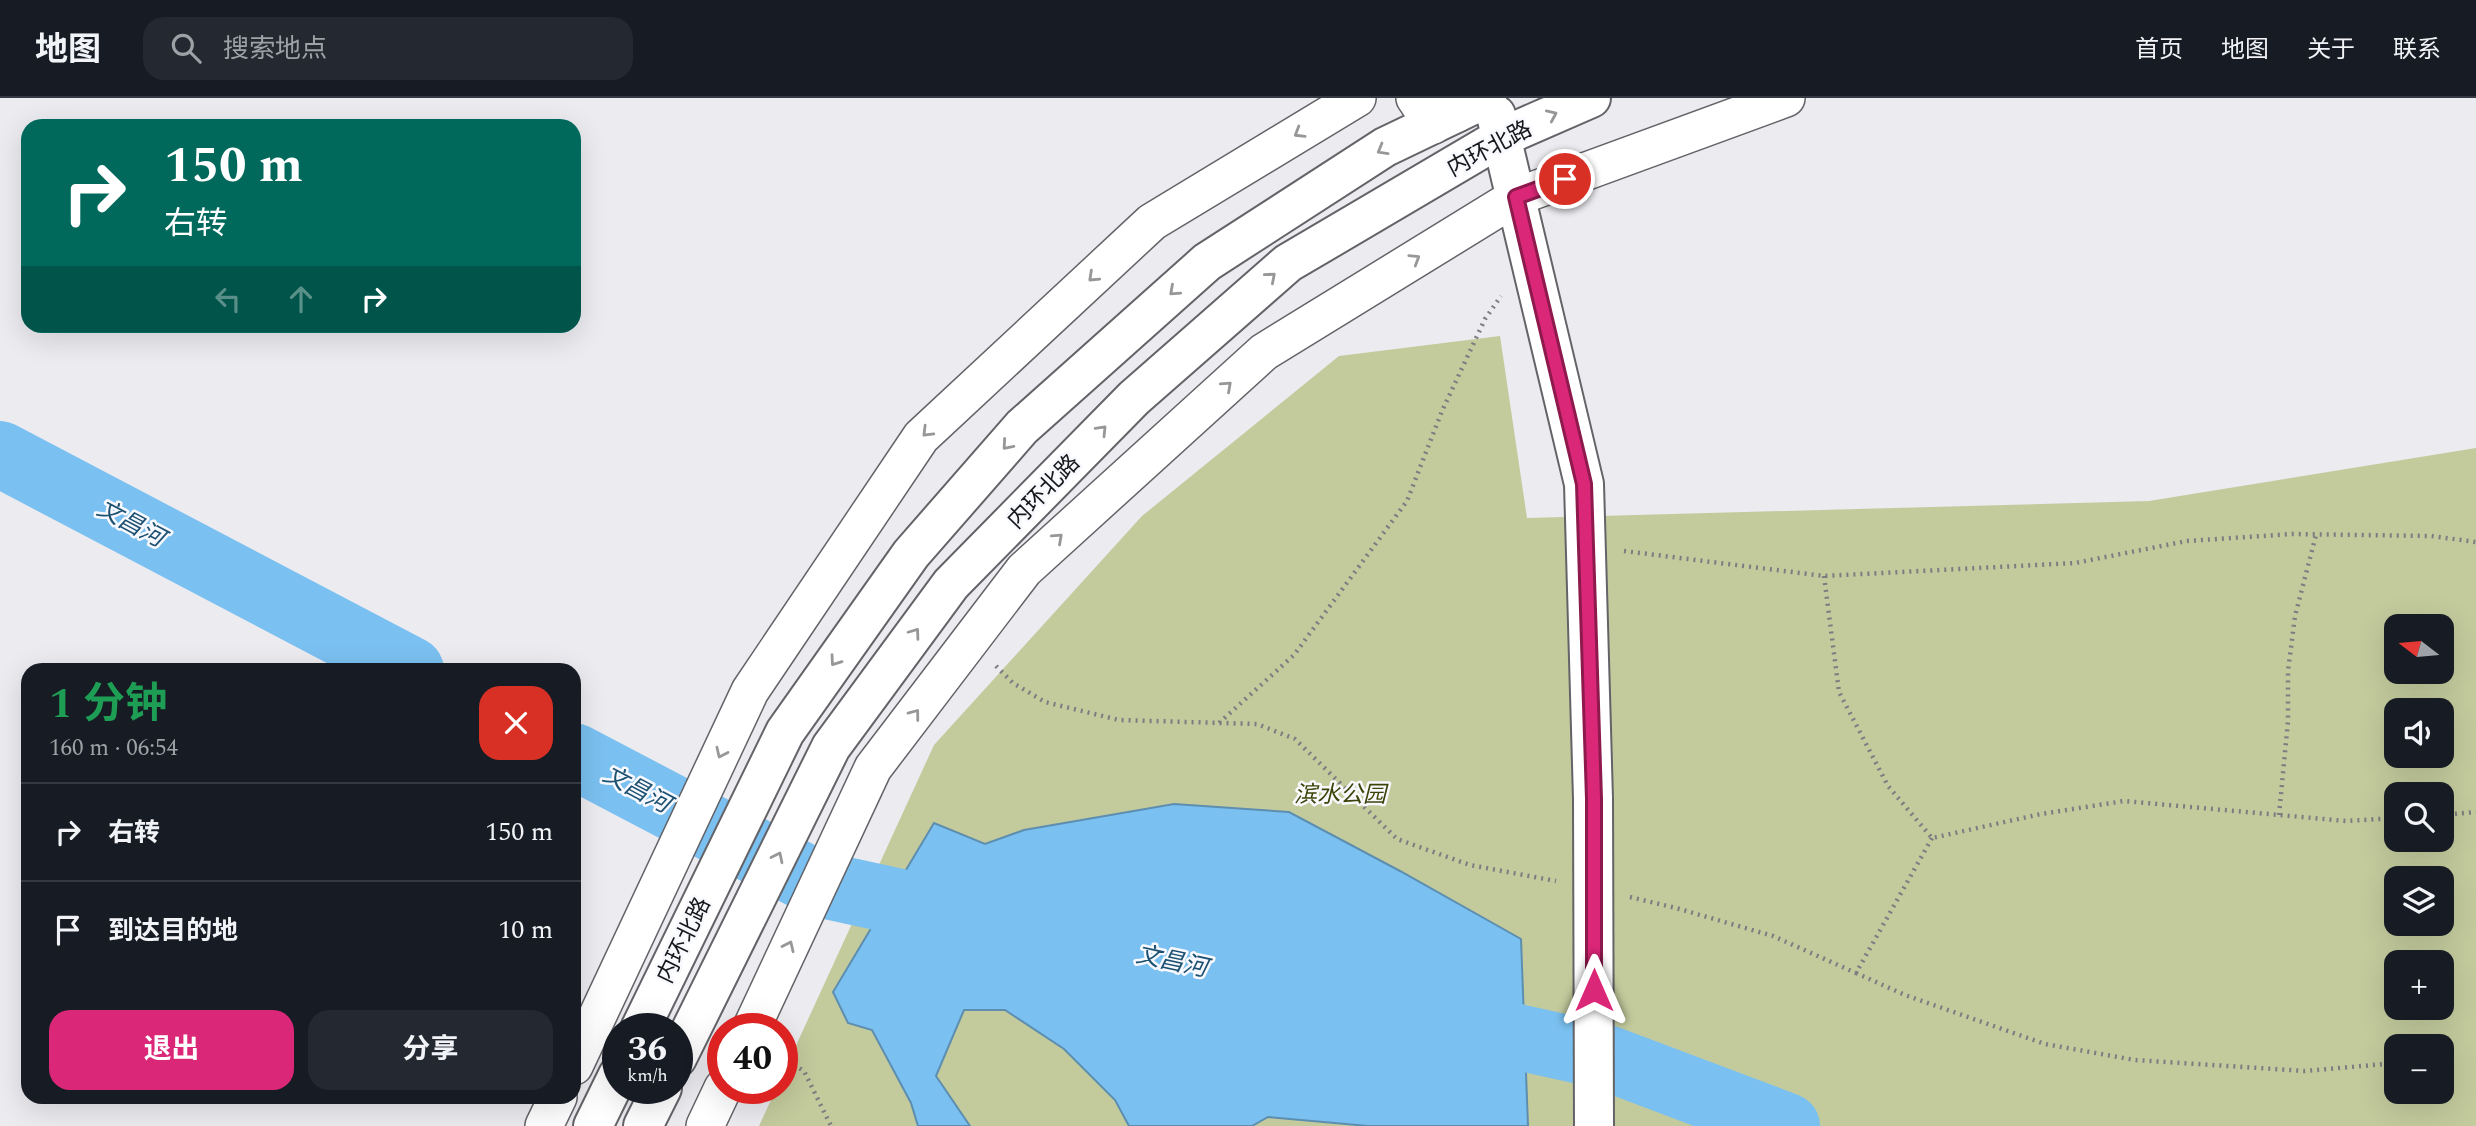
<!DOCTYPE html>
<html lang="zh">
<head>
<meta charset="utf-8">
<style>
	:root { --surface:#171b24; --page:#242831; --text:#f1f3f6; --muted:#9ea1a6; --line:#363941; --accent:#db2777 }
	body { margin:0; font-family:Spectral,"Noto Sans SC",serif; background:var(--page); color:var(--text); height:100vh; display:flex; flex-direction:column; font-size:26px; white-space:nowrap }
	* { box-sizing:border-box; margin:0 }
	p { font-size:23px; color:var(--muted) }
	.icon { flex:none; width:38px; height:38px; fill:none; stroke:currentColor; stroke-width:2; stroke-linecap:round; stroke-linejoin:round }
	.map { position:relative; flex:1; overflow:hidden }
	.sheet { position:absolute; left:21px; top:565px; width:560px; height:441px; display:flex; flex-direction:column; background:var(--surface); border-radius:21px; box-shadow:0 7px 28px #0002 }
	.sheet>* { flex:none }
	.banner { position:absolute; left:21px; top:21px; width:560px; height:214px; border-radius:21px; box-shadow:0 7px 28px #0002; background:#00695c; color:#fff; overflow:hidden }
	.needle { width:46px; rotate:286deg }
	.tools { position:absolute; left:2384px; top:516px; display:grid; gap:14px }
	.tools a { display:grid; place-items:center; width:70px; height:70px; border-radius:14px; background:var(--surface); box-shadow:0 7px 28px #0002; font-size:35px }
	.speed { position:absolute; left:602px; top:915px; display:flex; gap:14px; font-size:35px; font-weight:700; text-align:center }
	.speed>* { display:grid; place-content:center; width:91px; height:91px; border-radius:50%; background:var(--surface); box-shadow:0 7px 28px #0002; line-height:1 }
	.speed small { font-size:18px; font-weight:400 }
	.speed .limit { border:10px solid #d22; background:#fff; color:#111 }
	.pin { position:absolute; display:grid; place-items:center; width:60px; height:60px; color:#fff; margin:-30px; border:4px solid #fff; border-radius:50%; box-shadow:0 2px 7px #0007 }
	.me { position:absolute; width:77px; margin:-38px; rotate:0deg; stroke-linejoin:round; filter:drop-shadow(0 0 5px #0008) }
	.turn { display:flex; align-items:center; gap:24px; height:147px; padding:0 28px; font-size:32px }
	.turn .icon { width:91px; height:91px; stroke-width:2.5 }
	.turn b { display:block; font-size:49px; line-height:60px }
	.lanes { display:flex; align-items:center; height:66px; padding:0 28px; background:#0003; justify-content:center; gap:35px; direction:ltr }
	.lanes .off { opacity:.35 }
	.round { display:grid; place-items:center; flex:none; width:74px; height:74px; border-radius:21px; background:var(--page) }
	.head { display:flex; align-items:center; justify-content:space-between; height:119px; padding:0 28px }
	h1 { font-size:42px; font-weight:700; line-height:52px; color:#1e9e55 }
	.cta { display:flex; gap:14px; margin-top:auto; padding:14px 28px }
	.cta a { flex:1; height:80px; border-radius:21px; background:var(--accent); color:#fff; font-size:28px; font-weight:700; line-height:80px; text-align:center }
	.cta a+a { background:var(--page); color:var(--text) }
	ul { padding:0; list-style:none }
	li { display:flex; align-items:center; gap:21px; height:98px; padding:0 28px; border-top:2px solid var(--line) }
	li div { flex:1 }
	li b { display:block; font-size:26px }
	li em { font-style:normal }
	header { display:flex; align-items:center; gap:42px; box-sizing:border-box; height:98px; padding:0 35px; background:var(--surface); border-bottom:2px solid var(--line) }
	header strong { font-size:33px }
	nav { display:flex; gap:38px; margin-inline-start:auto; font-size:24px }
	.search { width:490px; height:63px; background:var(--page); display:flex; align-items:center; gap:18px; box-sizing:border-box; padding:0 24px; border-radius:21px; color:var(--muted); font-size:26px }
	.map>svg:first-child { display:block }
</style>
</head>
<body>
<header>
<strong>地图</strong>
<div class="search"><svg class="icon" aria-label="search" viewBox="0 0 24 24"><circle cx="10" cy="10" r="6"/><path d="M15 15l6 6"/></svg>搜索地点</div>
<nav><a>首页</a><a>地图</a><a>关于</a><a>联系</a></nav>
</header>
<div class="map">
<svg width="2476" height="1028" viewBox="0 0 2476 1028">
	<rect width="100%" height="100%" fill="#ebebf0"/>
	<path fill="#c3cb9d" fill-rule="evenodd" d="M1500,238l27,182 622,-17 327,-53v678h-1717l17,-37 6,-1v-12l152,-331 208,-229 197,-160zM2396,528h45v46h-45zM2396,612h45v46h-45zM2396,696h45v46h-45zM2396,780h45v46h-45zM2396,864h45v46h-45zM2396,948h45v46h-45z"/>
	<path fill="#7ac0f0" stroke="#5d8eb0" stroke-width="2" d="M1174,706l115,8 111,59 121,68 7,187h-160l-100,-9 -16,9h-123l-14,-26 -51,-51 -59,-39h-41l-28,66 34,50h-52l-7,-23 -39,-73 -24,-7 -15,-31 101,-169 51,21 39,-14z"/>
	<g fill="none" stroke-linecap="round" stroke-linejoin="round">
		<path stroke="#7ac0f0" stroke-width="66" d="M0,356l411,216
			M574,658l244,128 160,35
			M1436,921l163,36 188,71"/>
		<g stroke="#636368" stroke-width="40">
			<path id="street" d="M1415,0l18,27
				M751,931l122,-261 151,-198 240,-218 252,-155 270,-99
				M574,968l176,-375 171,-254 231,-215 205,-124
				M544,1028l14,-29
				M705,1028l18,-38"/>
		</g>
		<g stroke="#636368" stroke-width="42">
			<path id="secondary" d="M1496,17l88,369 9,315
				M640,931l145,-297 126,-178 111,-127 185,-165 178,-115 102,-49
				M677,960l154,-311 120,-163 183,-186 154,-135 214,-126 89,-39
				M593,1028l25,-51
				M643,1028l19,-38"/>
		</g>
		<g stroke="#636368" stroke-width="42">
			<path id="primary" d="M1448,0l8,15"/>
		</g>
		<path stroke="#7d7d81" stroke-width="4.5" stroke-dasharray="2 5" stroke-linecap="butt" d="M1624,453l200,25 251,-13 112,-22 105,-7 139,2 45,6
			M1824,478l15,116 49,94 44,52 109,-24 83,-13 222,20 50,-3
			M996,568l17,17 32,19 74,18 138,4 38,15 102,100 73,26 86,16
			M1219,625l75,-68 113,-154 35,-90 43,-92 16,-23
			M2279,717l9,-94v-50l7,-55 21,-81
			M2441,717l35,-3
			M1630,799l46,11 97,28 83,37 76,-135
			M1856,875l49,22 140,49 90,16 170,11 91,-8
			M782,959l22,14 27,55
			M2441,961l12,-1"/>
		<use href="#street" stroke="#fff" stroke-width="37"/>
		<use href="#secondary" stroke="#fff" stroke-width="38"/>
		<use href="#primary" stroke="#fff" stroke-width="38"/>
		<g stroke="#636368" stroke-width="42" stroke-linecap="butt">
			<path id="secondary-bridge" d="M1593,701l1,327"/>
		</g>
		<use href="#secondary-bridge" stroke="#fff" stroke-width="38"/>
	</g>
	<defs><path id="oneway-chevron" d="M-2-3.5L2.5 0L-2 3.5" fill="none" stroke-width="1.6" stroke-linecap="round" stroke-linejoin="round" transform="scale(1.75)"/></defs>
	<g stroke="#979798">
		<use href="#oneway-chevron" transform="translate(1552 17) rotate(-24)"/>
		<use href="#oneway-chevron" transform="translate(1299 35) rotate(149)"/>
		<use href="#oneway-chevron" transform="translate(1382 52) rotate(150)"/>
		<use href="#oneway-chevron" transform="translate(1415 161) rotate(-32)"/>
		<use href="#oneway-chevron" transform="translate(1093 179) rotate(137)"/>
		<use href="#oneway-chevron" transform="translate(1271 179) rotate(-41)"/>
		<use href="#oneway-chevron" transform="translate(1174 193) rotate(138)"/>
		<use href="#oneway-chevron" transform="translate(1227 288) rotate(-42)"/>
		<use href="#oneway-chevron" transform="translate(1102 332) rotate(-46)"/>
		<use href="#oneway-chevron" transform="translate(927 334) rotate(135)"/>
		<use href="#oneway-chevron" transform="translate(1007 347) rotate(131)"/>
		<use href="#oneway-chevron" transform="translate(1058 440) rotate(-42)"/>
		<use href="#oneway-chevron" transform="translate(915 535) rotate(-54)"/>
		<use href="#oneway-chevron" transform="translate(835 563) rotate(125)"/>
		<use href="#oneway-chevron" transform="translate(915 616) rotate(-53)"/>
		<use href="#oneway-chevron" transform="translate(721 655) rotate(115)"/>
		<use href="#oneway-chevron" transform="translate(778 759) rotate(-64)"/>
		<use href="#oneway-chevron" transform="translate(789 848) rotate(-65)"/>
	</g>
	<g fill="none" stroke-linecap="round" stroke-linejoin="round">
		<g stroke="#8e194d" stroke-width="18">
			<path id="route" d="M1565,81l-49,18 68,287 10,315v191"/>
		</g>
		<use href="#route" stroke="#db2777" stroke-width="12"/>
	</g>
	<g text-anchor="middle" stroke-width="5" stroke-linejoin="round" paint-order="stroke">
		<g font-size="23" fill="#18181a" stroke="#f8f9fe">
			<text transform="translate(1489 50) rotate(-28)" y="8">内环北路</text>
			<text transform="translate(1043 393) rotate(-46)" y="8">内环北路</text>
			<text transform="translate(683 842) rotate(-64)" y="8">内环北路</text>
		</g>
		<g font-size="23" font-style="italic" fill="#3e4409" stroke="#f8f9fe">
			<text x="1340" y="704">滨水公园</text>
		</g>
		<g font-size="24" font-style="italic" fill="#1c5171" stroke="#f8f9fe">
			<text transform="translate(131 425) rotate(28)" y="8">文昌河</text>
			<text transform="translate(637 691) rotate(28)" y="8">文昌河</text>
			<text transform="translate(1172 863) rotate(12)" y="8">文昌河</text>
		</g>
	</g>
</svg>
<div class="tools">
<a><svg class="needle" viewBox="-14 -14 28 28"><path d="M0-13l5 13h-10z" fill="#e53935"/><path d="M0 13l5-13h-10z" fill="#9ea1a6"/></svg></a>
<a><svg class="icon" aria-label="sound" viewBox="0 0 24 24"><path d="M4 9h4l5-4v14l-5-4H4zM17 9q2 3 0 6"/></svg></a>
<a><svg class="icon" aria-label="search" viewBox="0 0 24 24"><circle cx="10" cy="10" r="6"/><path d="M15 15l6 6"/></svg></a>
<a><svg class="icon" aria-label="layers" viewBox="0 0 24 24"><path d="M12 4l9 5-9 5-9-5zM3 14l9 5 9-5"/></svg></a>
<a>+</a>
<a>−</a>
</div>
<div class="speed"><div>36<small>km/h</small></div><div class="limit">40</div></div>
<div class="pin" style="left:1565px;top:81px;background:#d93025"><svg class="icon" aria-label="arrive" viewBox="0 0 24 24"><path d="M6 21V4h12l-3 4 3 4H6"/></svg></div>
<svg class="me" style="left:1594px;top:892px" viewBox="-20 -20 40 40"><path d="M0-17L14 15 0 8-14 15z" fill="#db2777" stroke="#fff" stroke-width="4"/></svg>
<div class="banner">
<div class="turn"><svg class="icon" aria-label="right" viewBox="0 0 24 24"><path d="M7 20v-9h11M14 6l5 5-5 5"/></svg><div><b>150 m</b>右转</div></div>
<div class="lanes"><svg class="icon off" aria-label="left" viewBox="0 0 24 24"><path d="M17 20v-9H6M10 6l-5 5 5 5"/></svg><svg class="icon off" aria-label="ahead" viewBox="0 0 24 24"><path d="M12 20V5M6 11l6-6 6 6"/></svg><svg class="icon" aria-label="right" viewBox="0 0 24 24"><path d="M7 20v-9h11M14 6l5 5-5 5"/></svg></div>
</div>
<section class="sheet">
<div class="head"><div><h1>1 分钟</h1><p>160 m · 06:54</p></div><a class="round" style="background:#d93025;color:#fff"><svg class="icon" aria-label="close" viewBox="0 0 24 24"><path d="M6 6l12 12M18 6L6 18"/></svg></a></div>
<ul>
<li><svg class="icon" aria-label="right" viewBox="0 0 24 24"><path d="M7 20v-9h11M14 6l5 5-5 5"/></svg><div><b>右转</b></div><em>150 m</em></li>
<li><svg class="icon" aria-label="arrive" viewBox="0 0 24 24"><path d="M6 21V4h12l-3 4 3 4H6"/></svg><div><b>到达目的地</b></div><em>10 m</em></li>
</ul>
<div class="cta"><a>退出</a><a>分享</a></div>
</section>
</div>
</body>
</html>
